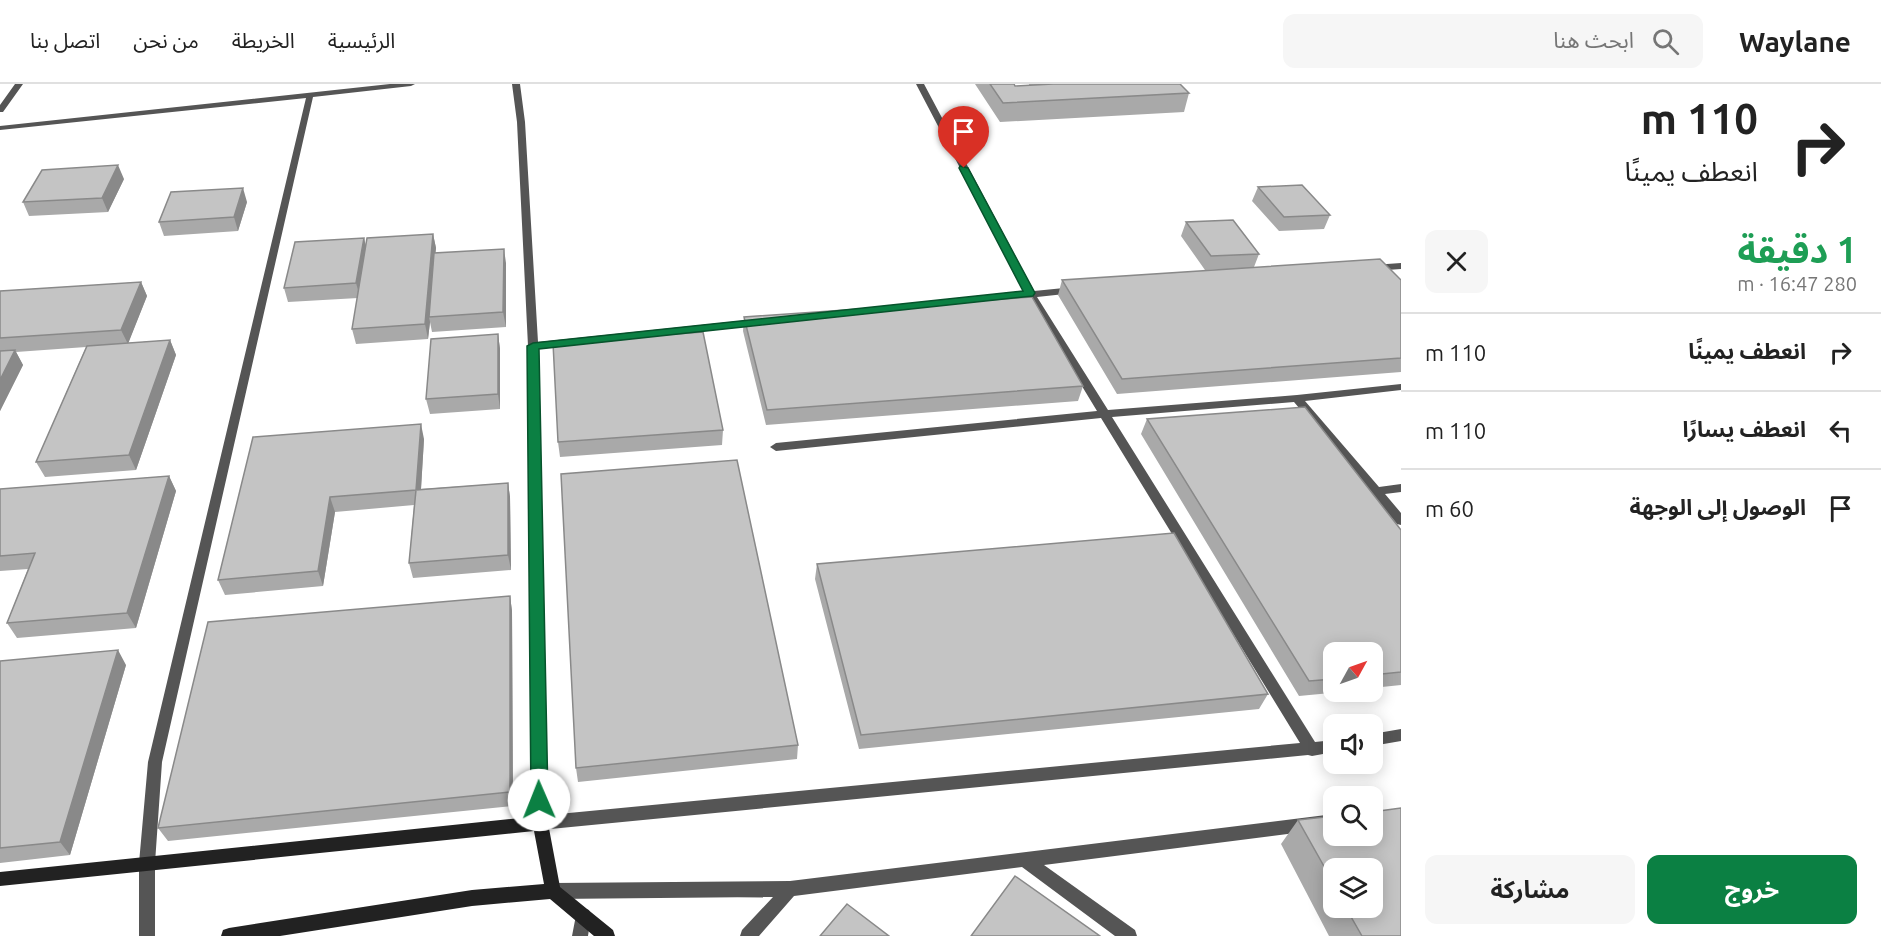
<!DOCTYPE html>
<html lang="ar">
<head>
<meta charset="utf-8">
<style>
	:root { --surface:#fff; --page:#f6f6f6; --text:#222; --muted:#767676; --line:#e0e0e0; --accent:#0b8043 }
	body { margin:0; font-family:Ubuntu,"Noto Sans Arabic",sans-serif; background:var(--page); color:var(--text); direction:rtl; height:100vh; display:flex; flex-direction:column; font-size:22px; white-space:nowrap }
	* { box-sizing:border-box; margin:0 }
	p { font-size:20px; color:var(--muted) }
	.icon { flex:none; width:33px; height:33px; fill:none; stroke:currentColor; stroke-width:2; stroke-linecap:round; stroke-linejoin:round }
	.map { position:relative; flex:1; overflow:hidden; direction:ltr }
	.side { display:flex; flex-direction:column; background:var(--surface); width:480px }
	.side>* { flex:none }
	.hud { background:#fff; color:var(--text); overflow:hidden }
	.needle { width:39px; rotate:50deg }
	.controls { position:absolute; left:1323px; top:558px; display:grid; gap:12px }
	.controls a { display:grid; place-items:center; width:60px; height:60px; border-radius:12px; background:var(--surface); box-shadow:0 3px 15px #0003; font-size:30px }
	.pin { position:absolute; display:grid; place-items:center; width:51px; height:51px; color:#fff; margin:-62px -26px; border-radius:50% 50% 50% 0; rotate:-45deg; box-shadow:0 0 6px #0007 }
	.pin .icon { rotate:45deg }
	.me { position:absolute; width:66px; margin:-33px; rotate:359deg; stroke-linejoin:round; filter:drop-shadow(0 0 4px #0008) }
	.turn { display:flex; align-items:center; gap:21px; height:126px; padding:0 24px; font-size:27px }
	.turn .icon { width:78px; height:78px; stroke-width:2.5 }
	.turn b { display:block; font-size:42px; line-height:51px }
	.round { display:grid; place-items:center; flex:none; width:63px; height:63px; border-radius:12px; background:var(--page) }
	.head { display:flex; align-items:center; justify-content:space-between; height:102px; padding:0 24px }
	h1 { font-size:36px; font-weight:700; line-height:45px; color:#1e9e55 }
	.primary-button { display:flex; gap:12px; margin-top:auto; padding:12px 24px }
	.primary-button a { flex:1; height:69px; border-radius:12px; background:var(--accent); color:#fff; font-size:24px; font-weight:700; line-height:69px; text-align:center }
	.primary-button a+a { background:var(--page); color:var(--text) }
	ul { padding:0; list-style:none }
	li { display:flex; align-items:center; gap:18px; height:78px; padding:0 24px; border-top:2px solid var(--line) }
	li div { flex:1 }
	li b { display:block; font-size:22px }
	li em { font-style:normal }
	header { display:flex; align-items:center; gap:36px; box-sizing:border-box; height:84px; padding:0 30px; background:var(--surface); border-bottom:2px solid var(--line) }
	header strong { font-size:28px }
	nav { display:flex; gap:33px; margin-inline-start:auto; font-size:21px }
	.search { width:420px; height:54px; background:var(--page); display:flex; align-items:center; gap:15px; box-sizing:border-box; padding:0 21px; border-radius:12px; color:var(--muted); font-size:22px }
	main { display:flex; flex:1; min-height:0 }
	.map>svg:first-child { display:block }
</style>
</head>
<body>
<header>
<strong>Waylane</strong>
<div class="search"><svg class="icon" aria-label="search" viewBox="0 0 24 24"><circle cx="10" cy="10" r="6"/><path d="M15 15l6 6"/></svg>ابحث هنا</div>
<nav><a>الرئيسية</a><a>الخريطة</a><a>من نحن</a><a>اتصل بنا</a></nav>
</header>
<main>
<section class="side">
<div class="hud">
<div class="turn"><svg class="icon" aria-label="right" viewBox="0 0 24 24"><path d="M7 20v-9h11M14 6l5 5-5 5"/></svg><div><b>110 m</b>انعطف يمينًا</div></div>
</div>
<div class="head"><div><h1>1 دقيقة</h1><p>280 m · 16:47</p></div><a class="round"><svg class="icon" aria-label="close" viewBox="0 0 24 24"><path d="M6 6l12 12M18 6L6 18"/></svg></a></div>
<ul>
<li><svg class="icon" aria-label="right" viewBox="0 0 24 24"><path d="M7 20v-9h11M14 6l5 5-5 5"/></svg><div><b>انعطف يمينًا</b></div><em>110 m</em></li>
<li><svg class="icon" aria-label="left" viewBox="0 0 24 24"><path d="M17 20v-9H6M10 6l-5 5 5 5"/></svg><div><b>انعطف يسارًا</b></div><em>110 m</em></li>
<li><svg class="icon" aria-label="arrive" viewBox="0 0 24 24"><path d="M6 21V4h12l-3 4 3 4H6"/></svg><div><b>الوصول إلى الوجهة</b></div><em>60 m</em></li>
</ul>
<div class="primary-button"><a>خروج</a><a>مشاركة</a></div>
</section>
<div class="map">
<svg width="1401" height="852" viewBox="0 0 1401 852">
	<rect width="100%" height="100%" fill="#fff"/>
	<g fill="none" stroke-linecap="round" stroke-linejoin="round">
		<path fill="#555" fill-rule="evenodd" d="M15,0h8l-20,28h-3v-7z
			M390,0h25l-4,2 -98,11 -151,665 -7,101v73h-16v-73l9,-101 158,-664 -306,32v-4z
			M512,0h8l5,38 13,220 220,-23 5,3 -5,3 -220,24 10,466 752,-72 -199,-325 -325,33 -6,-4 6,-4 321,-32 -69,-114 -115,12 -5,-3 5,-3 112,-11 -109,-208h8l110,207 40,-4 5,3 -5,3 -37,4 71,113 189,-15 104,-11v6l-96,11 74,86 22,-3v8l-16,2 16,19v12l-4,-1 -103,-122 -182,15 203,325 19,-2v12l-22,4 -4,-1 -768,75 -5,-2 -3,-5 -4,-477 -11,-224z
			M1401,179v6l-28,2 -5,-3 5,-3z
			M1401,645v12l-29,5v-12z
			M1334,730v14l-290,37 91,65 2,6h-22l-93,-69 -228,29 -35,40h-19l2,-6 31,-33 -220,2 -6,-3 -2,-5 2,-5 6,-3 237,-2z
			M583,824l6,2 2,6 -3,20h-16l5,-26z"/>
		<path fill="#222" fill-rule="evenodd" d="M540,732l5,2 3,5 12,64 53,43 2,6h-21l-44,-37 -78,7 -192,30h-59l2,-6 6,-2 243,-38 72,-6 -10,-53 -534,55v-14z"/>
	</g>
	<path fill="#a9a9a9" fill-rule="evenodd" d="M975,0h39l1,2 14,-1v-1h151l9,9 -5,19 -184,10z
		M124,95l-16,33 -79,4 -6,-14z
		M1258,103l72,28 -6,14 -45,2 -27,-30z
		M247,118l-9,29 -74,5 -5,-14z
		M1186,138l73,32 -5,13 147,13v92l-284,22 -59,-99 4,-15 172,-11 -29,1 -24,-34z
		M433,150l3,14 -1,5 71,10v64l-74,5 -2,-10 -2,17 -72,5 -4,-15 6,-31 -70,4 -4,-14 80,-50 2,8z
		M141,198l6,14 -19,47 42,-3 6,15 -40,115 -91,7 -9,-15 50,-115 -70,5 7,13 -23,46v-120z
		M744,233l339,69 -5,15 -312,24 -23,-94z
		M498,250l2,15v60l-70,5 -4,-15z
		M1147,335l254,111v155l-29,3v-36h-38v40h7l-42,4 -158,-262z
		M723,346l-1,15 -162,12 -2,-15z
		M253,353l171,2 -3,50 87,-6 2,14 1,73 -98,8 -4,-15 5,-58 -79,7 -12,74 -98,9 -7,-15z
		M169,392l7,15 -40,137 -119,10 -10,-15 21,-54 -28,2v-82z
		M817,480l451,130 -9,15 -400,40 -44,-170z
		M510,512l2,15 1,195 -345,35 -10,-13z
		M0,577l126,4 -56,190 -70,8z
		M798,661l-1,14 -219,23 -2,-14z
		M1298,736l103,116h-72l-48,-92zM1334,784l38,40h-38z"/>
	<path fill="#898989" d="M118,81l6,14 -16,33 -6,-14z
		M243,104l4,14 -9,29 -4,-14z
		M433,150l3,14 -6,69h-1l1,5 -2,17 -3,-15z
		M364,154l3,14 -7,45 -4,-14z
		M504,165l2,14v64l-3,-15z
		M141,198l6,14 -19,48 -7,-14z
		M498,250l2,15v60l-2,-15z
		M170,256l6,15 -40,115 -7,-15z
		M15,266l8,15 -23,46v-31z
		M421,340l3,15 -4,66 -4,-15z
		M169,392l7,15 -40,137 -9,-15z
		M508,399l2,14 1,73 -3,-15z
		M330,413l5,15 -12,74 -5,-15z
		M510,512l2,15 1,195 -3,-14z
		M118,566l8,15 -56,190 -10,-13z"/>
	<path fill="#c4c4c4" stroke="#898989" stroke-width="1.5" d="M990,0h24l1,2 38,-2h127l9,9 -186,10z
		M118,81l-16,33 -79,4 19,-32z
		M1302,101l28,30 -46,2 -26,-30z
		M243,104l-9,29 -75,5 12,-30z
		M1233,136l26,34 -48,2 -25,-34z
		M433,150l-8,90 -73,5 15,-91z
		M364,154l-8,45 -72,5 11,-46z
		M504,165l-1,63 -74,5 5,-64z
		M1380,175l21,21v78l-279,21 -60,-99z
		M141,198l-20,48 -121,8v-47z
		M1032,213l51,89 -316,24 -23,-93z
		M703,248l20,98 -165,12 -5,-99z
		M498,250v60l-72,5 5,-60z
		M170,256l-41,115 -93,7 51,-116z
		M15,266l-15,30v-29z
		M1305,323l96,123v142l-29,3v-23h-38v27l-25,2 -162,-262z
		M421,340l-5,66 -86,7 -12,74 -100,9 35,-143z
		M737,376l61,285 -222,23 -15,-294z
		M169,392l-42,137 -120,10 28,-70 -35,3v-67z
		M508,399v72l-99,8 7,-73z
		M1174,449l94,161 -407,41 -44,-171z
		M510,512v196l-352,36 50,-206z
		M118,566l-58,192 -60,6v-187z
		M1401,724v128h-39l-16,-28h26v-40h-38v16l-36,-64 36,-4v20h38v-24z
		M1015,792l85,60h-129z
		M847,820l42,32h-69z"/>
	<path fill="#0b8043" stroke="#07532c" stroke-width="1.5" d="M960,82l8,2 67,125 -2,3 -494,53 9,451 -3,5 -6,2 -6,-2 -2,-5 -4,-454 6,-3 490,-52 -64,-123z"/>
</svg>
<div class="controls">
<a><svg class="needle" viewBox="-14 -14 28 28"><path d="M0-13l5 13h-10z" fill="#e53935"/><path d="M0 13l5-13h-10z" fill="#767676"/></svg></a>
<a><svg class="icon" aria-label="sound" viewBox="0 0 24 24"><path d="M4 9h4l5-4v14l-5-4H4zM17 9q2 3 0 6"/></svg></a>
<a><svg class="icon" aria-label="search" viewBox="0 0 24 24"><circle cx="10" cy="10" r="6"/><path d="M15 15l6 6"/></svg></a>
<a><svg class="icon" aria-label="layers" viewBox="0 0 24 24"><path d="M12 4l9 5-9 5-9-5zM3 14l9 5 9-5"/></svg></a>
</div>
<div class="pin" style="left:964px;top:84px;background:#d93025"><svg class="icon" aria-label="arrive" viewBox="0 0 24 24"><path d="M6 21V4h12l-3 4 3 4H6"/></svg></div>
<svg class="me" style="left:539px;top:716px" viewBox="-20 -20 40 40"><circle r="19" fill="#fff"/><path d="M0-13L10 11 0 6-10 11z" fill="#0b8043"/></svg>
</div>
</main>
</body>
</html>
